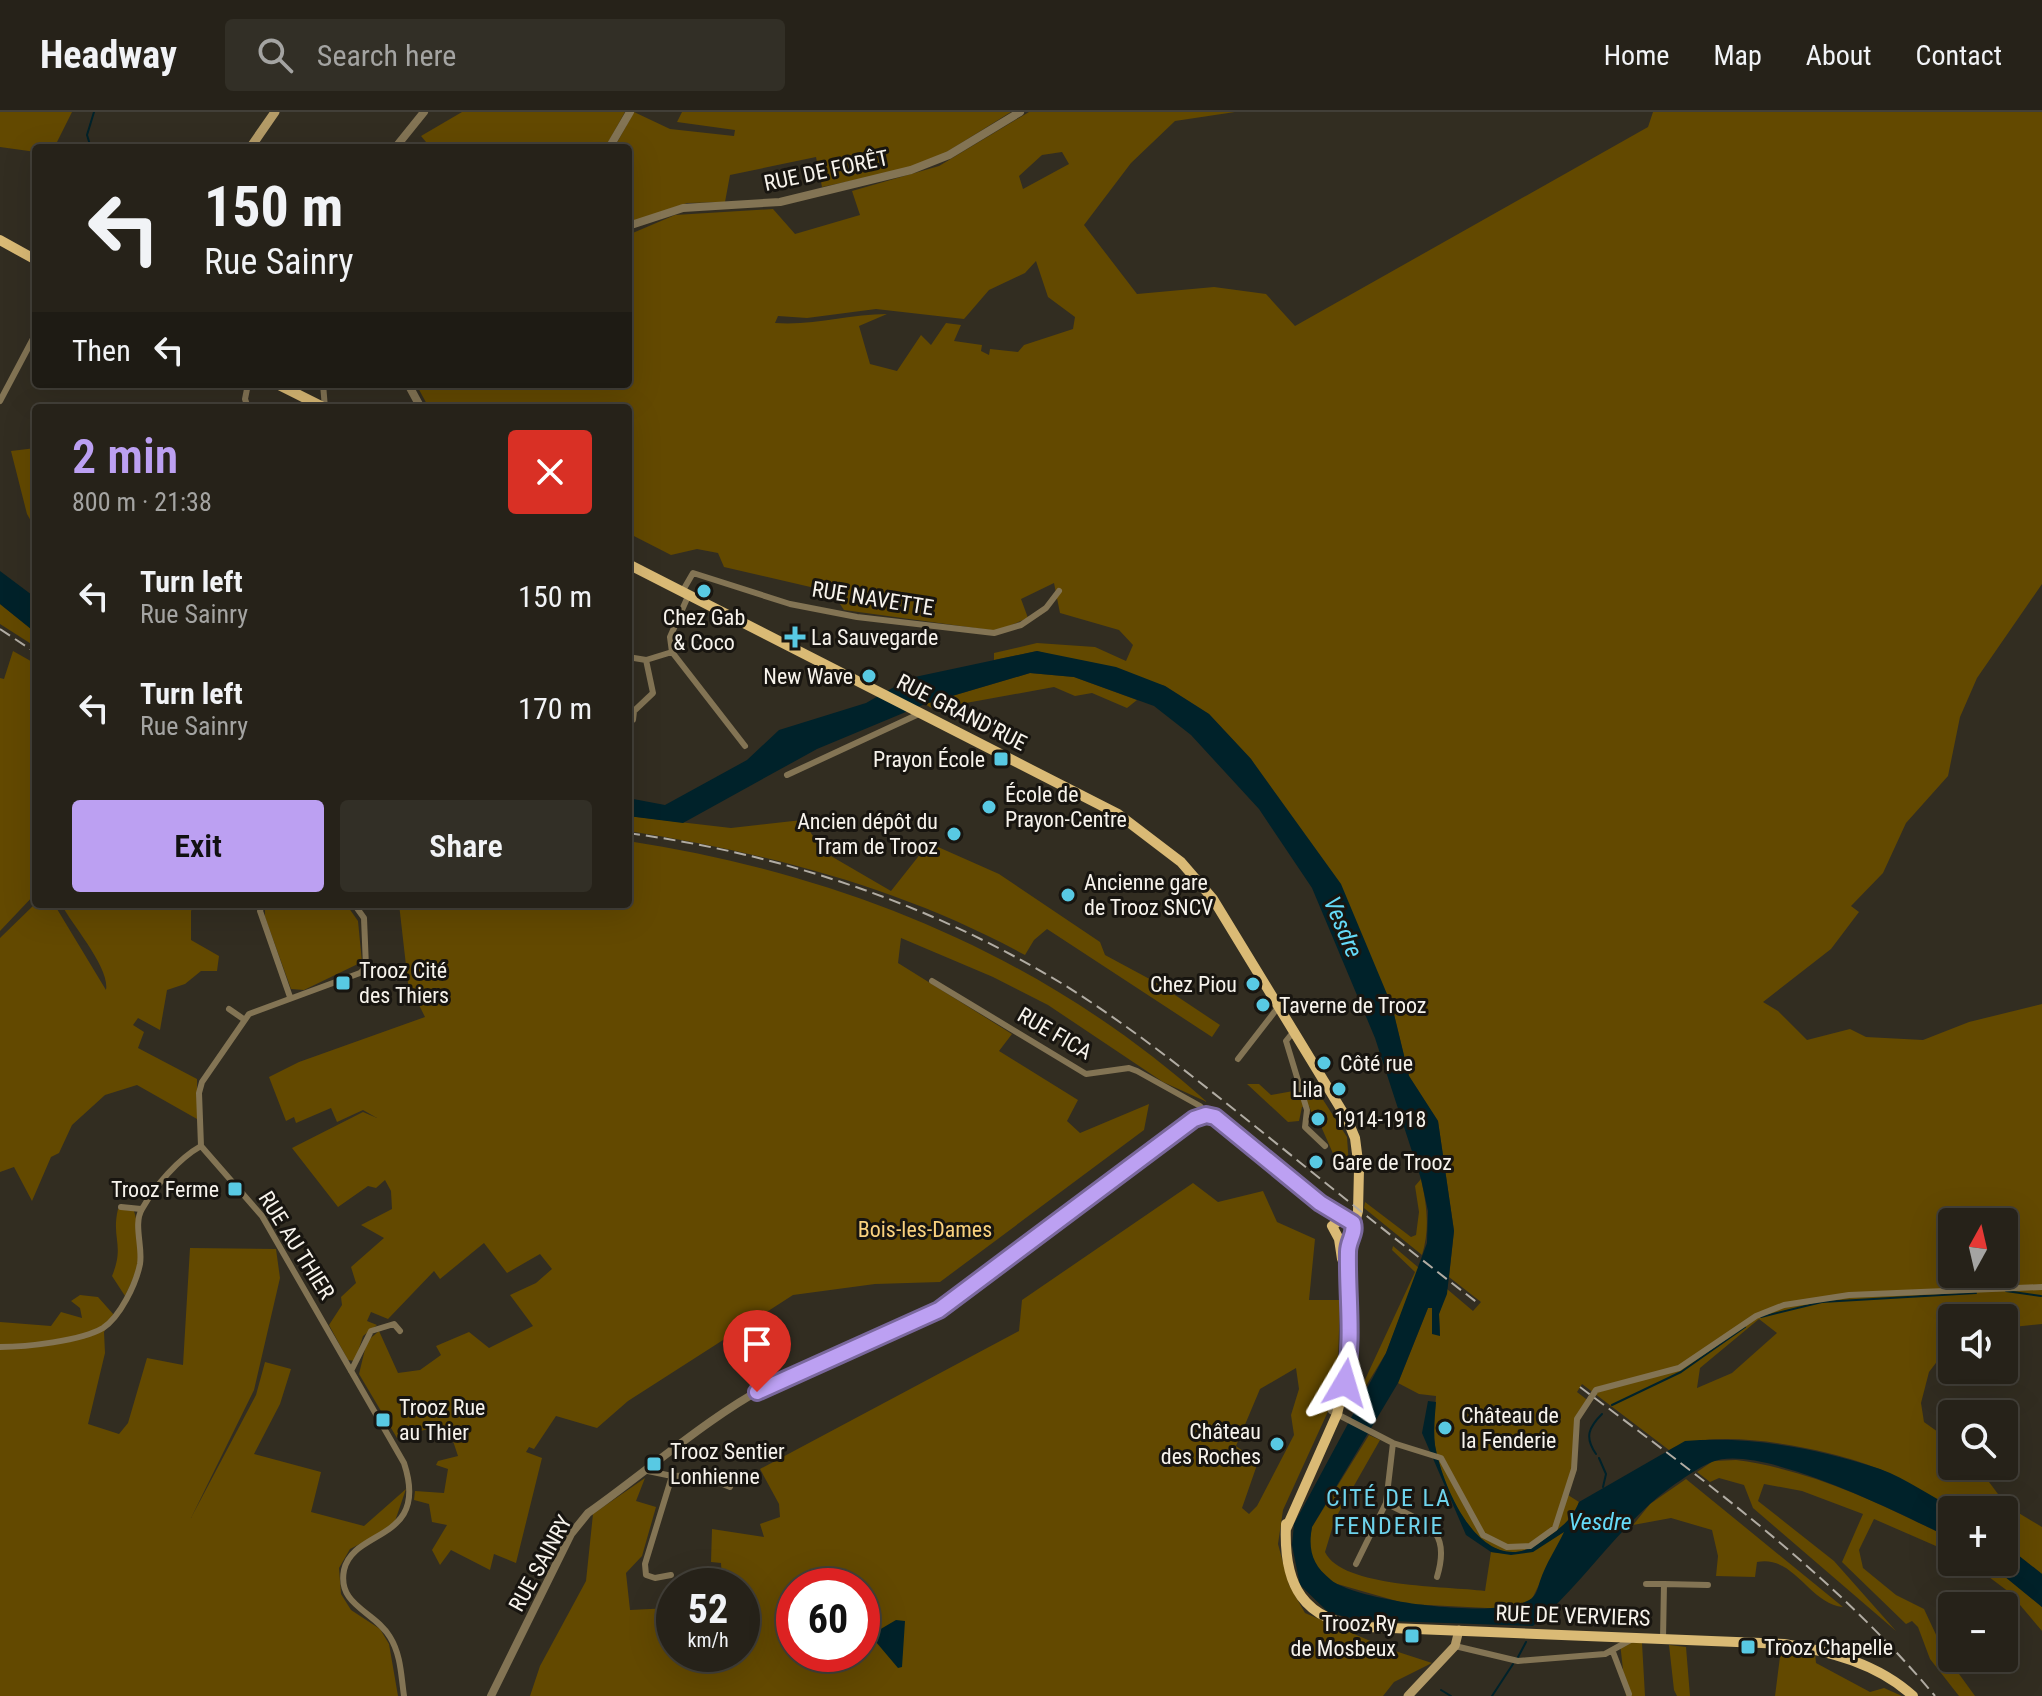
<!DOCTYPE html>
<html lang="en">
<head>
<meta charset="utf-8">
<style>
	:root { --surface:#262219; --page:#322f26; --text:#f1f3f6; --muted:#a4a4a2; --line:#423f38; --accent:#bca0f2 }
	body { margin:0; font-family:"Roboto Condensed",sans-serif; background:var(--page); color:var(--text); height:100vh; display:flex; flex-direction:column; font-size:30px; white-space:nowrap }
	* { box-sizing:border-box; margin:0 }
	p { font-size:26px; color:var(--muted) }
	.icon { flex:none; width:44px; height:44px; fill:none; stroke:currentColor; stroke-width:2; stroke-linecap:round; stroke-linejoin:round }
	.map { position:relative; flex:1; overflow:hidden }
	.details { position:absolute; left:32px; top:292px; width:600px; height:504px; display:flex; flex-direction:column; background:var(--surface); border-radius:8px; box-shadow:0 8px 32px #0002,0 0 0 2px var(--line) }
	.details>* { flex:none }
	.banner { position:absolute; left:32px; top:32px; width:600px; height:244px; border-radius:8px; box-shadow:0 8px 32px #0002,0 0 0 2px var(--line); background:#262219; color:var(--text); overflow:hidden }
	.needle { width:52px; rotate:8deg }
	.tools { position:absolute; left:1938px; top:1096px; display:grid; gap:16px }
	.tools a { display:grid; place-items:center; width:80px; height:80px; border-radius:8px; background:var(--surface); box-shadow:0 8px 32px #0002,0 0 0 2px var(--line); font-size:40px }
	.speed { position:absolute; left:656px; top:1456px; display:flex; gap:16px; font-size:40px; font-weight:700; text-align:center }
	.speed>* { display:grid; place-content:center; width:104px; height:104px; border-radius:50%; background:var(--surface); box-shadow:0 8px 32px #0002,0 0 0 2px var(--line); line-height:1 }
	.speed small { font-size:20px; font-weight:400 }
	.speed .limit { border:12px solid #d22; background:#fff; color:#111 }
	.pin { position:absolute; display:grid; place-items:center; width:68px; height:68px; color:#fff; margin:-82px -34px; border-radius:50% 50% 50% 0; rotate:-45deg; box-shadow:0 0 8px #0007 }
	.pin .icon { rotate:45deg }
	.me { position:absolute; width:88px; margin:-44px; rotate:7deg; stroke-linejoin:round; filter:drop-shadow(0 0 6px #0008) }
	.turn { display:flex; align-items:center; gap:28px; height:168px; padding:0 40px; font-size:36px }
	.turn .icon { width:104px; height:104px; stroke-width:2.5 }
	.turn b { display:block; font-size:56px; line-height:68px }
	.then { display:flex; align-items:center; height:76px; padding:0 40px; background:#0003; gap:16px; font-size:30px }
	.round { display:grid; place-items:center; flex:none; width:84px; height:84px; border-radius:8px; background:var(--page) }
	.headline { display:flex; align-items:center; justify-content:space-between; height:136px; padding:0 40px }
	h1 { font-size:48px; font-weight:600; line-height:60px; color:var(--accent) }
	.primary-button { display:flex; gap:16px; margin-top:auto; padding:16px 40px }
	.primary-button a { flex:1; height:92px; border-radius:8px; background:var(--accent); color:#111; font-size:32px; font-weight:600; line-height:92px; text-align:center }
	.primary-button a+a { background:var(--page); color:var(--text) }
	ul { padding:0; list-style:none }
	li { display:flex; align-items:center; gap:24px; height:112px; padding:0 40px }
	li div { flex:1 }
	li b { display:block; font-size:30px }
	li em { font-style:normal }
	header { display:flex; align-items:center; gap:48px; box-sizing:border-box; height:112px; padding:0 40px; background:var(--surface); border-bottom:2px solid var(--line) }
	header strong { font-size:38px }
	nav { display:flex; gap:44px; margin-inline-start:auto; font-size:28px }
	.search { width:560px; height:72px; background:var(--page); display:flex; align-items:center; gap:20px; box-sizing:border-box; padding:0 28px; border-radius:8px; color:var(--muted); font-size:30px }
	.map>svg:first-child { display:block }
</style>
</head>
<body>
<header>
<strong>Headway</strong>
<div class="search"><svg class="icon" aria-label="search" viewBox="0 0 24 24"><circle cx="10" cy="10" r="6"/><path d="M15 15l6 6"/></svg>Search here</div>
<nav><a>Home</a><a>Map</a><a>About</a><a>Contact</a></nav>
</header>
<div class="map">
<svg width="2042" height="1584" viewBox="0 0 2042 1584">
	<rect width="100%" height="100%" fill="#322d21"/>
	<path fill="#634900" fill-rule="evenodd" d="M0,0h72l-18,36h-18v4l-36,-5z
		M462,0h163l-20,36h-174l-10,-12z
		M634,0l36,17 64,7 1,-6 -58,-8 5,-10h329l-74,46 -43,14 -72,15 -6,-30 -86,18 -5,27 -38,1 -59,20v-75h-14z
		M1029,0h206l-60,9 -44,42 -47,62 53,69 77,-7 52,7 29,32 353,-199 5,-15h389v472l-65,94 -17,39 -12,59 -42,47 -23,50 -32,33 8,6 -28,37 -68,53 15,9 29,29 43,-11 16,8 57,3 46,-18 73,-18v320l-38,4v-10h-52v24l-23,30 -8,31 3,19 28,20v24h25l30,40 35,21v47l-38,-30v-34c-15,0 -36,4 -49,-1 -25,-9 -47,-27 -71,-38 -47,-21 -170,-47 -215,-21l-87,-66 -5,8 13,10 -12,17 -10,76 11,7c-8,20 -20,27 -37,39 -58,43 -99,-50 -107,-95 -2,-16 0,-34 1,-50l-17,-2 -21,-11 30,-75h4l8,27 -1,-21 8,-25 26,22 8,-9 -32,-25 5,-46 -16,-110 -29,-45 -17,-70 -141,-247 -42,-45 -44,-28 -128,-35 -43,9v-7l43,-10 58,4 31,14 7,-16 -14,-15 -59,-17 -6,-30 -33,16 7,19 -31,13 -153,-21 -12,-18 -108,-25 -6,-14 -21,-4 -26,6 -43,-22v-125h-199l-13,-24h212v-149l47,-20 98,-6 22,25 65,-19 -8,-24 87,-25zM1062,40l7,12 -46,25 -4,-13 23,-21zM1036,149l12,36 27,20 -2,12 -49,16 -6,7 -28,-3 -1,6 -8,-4 1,-6 -28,-4 7,-16 -15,-2 -15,22 -10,-10 -24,36 -27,-7 -11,-38 28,-12c-38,0 -74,12 -112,9l3,-7 29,2 69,-9 88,10 25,-29 36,-17zM1952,1110h52v52h-52zM1759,1207l18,14 -45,40 -35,15 3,-20z
		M36,336v82l-9,-16 -16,-63z
		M0,492l36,29v14l-36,-23z
		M13,539l23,13v229l-36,38v-253l4,1z
		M1030,561l44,4 63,23 -10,8 -35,-15 -17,3 -21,-9 -121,22 -8,-5z
		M628,704l103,12 71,-8 22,32 67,39 38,-48 70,31 101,68 5,13 52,28 63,42 -8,12 -165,-108 -13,11 -9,15c-122,-67 -260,-103 -397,-124z
		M628,729c215,33 415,114 579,261l-44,-20 -115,-77 -55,-28 -92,-39 -3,25 114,71 -13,17 79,49 -11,21 13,12 69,-29 -5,26 -204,152 -65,2 -82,11 -165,106 -31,27 -41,-12 -22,33 -5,-2 -3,5 16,6 -26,105 -22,-9 -4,16 -39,-20 -11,15 -8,-15 15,-25 -15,-3 -3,-18 -15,-4 1,-9 29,2 4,-24 -12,-4 2,-4 20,-5 -9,-27 -11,-3 -41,12 -38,-64 8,-33 12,-10 19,42 22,-3 21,-15 -5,-9 33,-14 20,16 44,-22 -23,-31 26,-12 16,-14 -12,-15 -33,19 -23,-30 -44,36 -6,-8 -46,48 -17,-7 -4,9 10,4 -14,11 -8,25 -7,-1 -19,-35 13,-20 -1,-8 15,-14 -5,-16 33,-29 -23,-13 31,-16 -1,-18 -6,-11 -9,8 -8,-2 -30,21 -46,-59 71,-36 14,6 -14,-8 -26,12 -6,-14 -35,15 -2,-6 -8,4 -17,-44 30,-15 126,-45 -17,-34 -9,-79h229z
		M36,791l18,1 52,86c4,-22 -33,-64 -45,-86h134l-4,7v29l28,16 -2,15h-16l-16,13 -18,6 -7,40 -22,-12 -5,7 11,7 -6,16 59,31v40l-60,-34 -32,10 -33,30 -13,28 -8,4 -19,44 -18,-34 -14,5v-234z
		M265,792h81l12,17 4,41 -58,28 -13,-1 -26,-72z
		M1247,972h12l12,11 28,-5 19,2 29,45 2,29 -14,-8 -15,-34h-4l-7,-18 -7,1 -3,14 -11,1z
		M1421,1067c6,27 9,50 1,76l-58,-47 1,-6 46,35 5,-2 3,-23 -4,-26z
		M1193,1071l25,19 45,-11 14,31 38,17 -6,61h31l-2,61 -8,46 -47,103 -5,34 11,41 16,28 84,36 43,14 -38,19 -11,14h-853l10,-30 46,-85 7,-67 52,-36 -9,23 20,6 -14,49 -16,17 4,37 41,-2 -1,-24 52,-2 -1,-19 -10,-1 1,-33 52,8 -4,-13 20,-7 -1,-13 -19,-35 259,-138 3,-31zM1296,1256l3,21 -8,26 3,20 -37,71 -8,8 -7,-6 16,-46 -22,-16 24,-57zM674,1474h68v68h-68zM794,1474h68v68h-68z
		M118,1097l16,2c11,38 8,50 -9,85l-13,-20c13,-31 -1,-37 6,-67z
		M1393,1134l26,22 -33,85 -37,61 66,-142 -23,-22z
		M190,1136l86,1 4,29 -26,112 -63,128 65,-123 9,-33 26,7 -11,35 -26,50 67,18 -10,40 53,14 42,-37 -13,38 -43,22 -11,19 2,26 10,16 29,19 9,15 9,52h-398v-374l51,4 10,-14 21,6 -2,-10 -9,-7 9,-6 18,2 16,18 -10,17 1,21 -17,71 31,10 9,-11 19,-65 36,7z
		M1369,1323l11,5 -45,79 -10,33c17,36 122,34 160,39l6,-39c32,5 47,-4 74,-21l-33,68 -25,10 -100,-5 -73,-21 -17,-16 -9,-19 4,-21z
		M1736,1348c77,10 147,45 216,79v14l-78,-34 -15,31 4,18 33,27 28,14 22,47 29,40h-16l-29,-37 -12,-32 -6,-6 -6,3 -64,-62 21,-48 -61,-23 -38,-7 -6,17 76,60 62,70 -143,-123 -9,-23 -25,-7 -9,4 -13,-10 16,-11z
		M1686,1367l157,128c-35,-4 -48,-52 -86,-45l-2,15 -39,-1 2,-20 -6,-26 -41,-12 -38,7 17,-21z
		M1969,1450h18l55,45v24l-33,-39z
		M1620,1531h22l3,53h-19z
		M1669,1533l17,2 4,49h-13l-3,-6z
		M1781,1537l34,4 1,10 54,29 14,-4 18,8h-127z"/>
	<path fill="#00222a" d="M0,459l36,27v35l-36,-29z
		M1037,539l79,16 49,19 44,28 42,45 90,125 51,122 17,70 29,45 16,110 -7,63 -8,20 1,22 -8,-2v-26h-4l-30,75 -86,144c-4,23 0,38 19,53 27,22 175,41 201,18 5,-4 6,-11 8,-17 6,-18 16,-32 24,-49l-31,20 -22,3 -20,-3 -25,-17 -44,-102 6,-32 8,1c-1,14 -3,29 -1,43 8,45 49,139 107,96 17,-12 29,-19 37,-39l106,-61c66,-5 132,7 195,28 27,10 52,28 77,41h-5v29c-46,-23 -192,-97 -240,-77 -18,7 -47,29 -61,41 -42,38 -74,86 -118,123l-174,-6 -30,-7 -29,-28 -8,-40 2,-21 92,-171 41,-110 1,-32 -7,-32 -46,-141 -63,-150 -53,-79 -68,-74 -37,-29 -80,-29 -44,-4 -105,31 -108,45 -134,74 -55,-7v-18l37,7 82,-45 32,-30 87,-27 44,-25z
		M2004,1432l38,30v33l-55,-45h17z
		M896,1508l9,1 -3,46 -4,1 -22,-26 3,-12z"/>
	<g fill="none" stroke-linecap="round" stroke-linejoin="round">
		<path stroke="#00222a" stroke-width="2" d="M91,36l-4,-13 7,-23
			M2006,1179l35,5
			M1761,1205l61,-15 154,-9
			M1612,1293l69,-33 64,-45
			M1596,1342c-12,-17 -7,-27 6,-40
			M1599,1346l7,16 -3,13
			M1517,1547l9,-17
			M1441,1578l10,6
			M1492,1584l21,-32"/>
		<path stroke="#837454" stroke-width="6" d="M248,272l-3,15 3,9
			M323,272l2,24
			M0,289l36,-68
			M682,480l11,-19 97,31 67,13 137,16 27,-8 25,-17 13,-17
			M689,482l-19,43 2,15 73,94
			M628,545l18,3 26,-8
			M633,608l1,-9 19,-18 -7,-33
			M787,663l134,-62
			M262,792l-2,7 30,86
			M354,792l10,14 2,49 -6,6 -111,41 -47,68 -3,11 2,53 61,70 142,247c26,79 -51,65 -60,107 -7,36 31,41 46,67 11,18 11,38 14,59
			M932,869l154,93 43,-6 8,3 63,35 6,9
			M229,897l13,9
			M1290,924l-4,5 21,69 -2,17 20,19
			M1238,947l38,-49
			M121,1095l20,2
			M0,1235c26,0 81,-6 103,-19 17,-11 33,-44 37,-64 3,-17 -7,-40 2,-55 13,-23 36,-50 59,-63
			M351,1259l20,-40 23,-7 6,7
			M1331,1299l62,32 48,15 42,77 24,12 23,-1 25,-18 19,-59 3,-50 19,-29 83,-22 77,-52 28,-11 65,-10 193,-8
			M648,1359l24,5 28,-1 30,12
			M1386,1391c39,21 66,24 51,74
			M1356,1452l30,-61 7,-60
			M671,1463l-16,3 -9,-3 -1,-11 27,-88
			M1646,1472h18
			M1663,1527l1,-55 44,1
			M1455,1534l63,15 87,-7 29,-16
			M1613,1540l16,42"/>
		<path stroke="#837454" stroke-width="8" d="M395,36l29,-36
			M609,36l21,-36
			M628,114l55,-18 97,-6 131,-32 38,-15 71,-43
			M408,272l13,24
			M491,1584l80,-162 17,-21c57,-40 126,-101 187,-131 53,-27 111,-43 164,-72l255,-191 12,-4 9,2 125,101"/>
		<path stroke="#b49b67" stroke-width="9" d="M250,36l25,-36
			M1408,1584l47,-50 4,-16"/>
		<path stroke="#daba75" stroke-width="10" d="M0,128l36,20
			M277,272l48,24
			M628,452l490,250 63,48 32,37 134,220 8,19 4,31 -1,42 -10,38 1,115 -12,50 -51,115
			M1342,1147l-3,-20 -7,-13 12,-9 10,8
			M1286,1412c-3,61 17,98 81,103l417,17c46,7 94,20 129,52"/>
		<path stroke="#b1aca3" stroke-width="2" stroke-dasharray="12 6" stroke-linecap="butt" d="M0,517l36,24
			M628,721c155,21 304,71 438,153 65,41 125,89 185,137 76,61 151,122 228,181
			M1580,1275c125,94 254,188 355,309"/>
	</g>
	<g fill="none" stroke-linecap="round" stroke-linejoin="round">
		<g stroke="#7a689d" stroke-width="20">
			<path id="route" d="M757,1280l182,-82 255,-191 12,-4 9,2 105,86 33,20c3,11 -5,17 -5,29 -1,44 6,87 -3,131"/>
		</g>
		<use href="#route" stroke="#bca0f2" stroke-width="14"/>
	</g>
	<g fill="#58c9e3" stroke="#181510" stroke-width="3">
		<circle cx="704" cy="479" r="8"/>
		<path d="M791 513h8v8h8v8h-8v8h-8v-8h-8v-8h8z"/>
		<circle cx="869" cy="564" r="8"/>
		<rect x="993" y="639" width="16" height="16" rx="4"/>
		<circle cx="989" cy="695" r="8"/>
		<circle cx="954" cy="722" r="8"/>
		<circle cx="1068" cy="783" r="8"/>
		<rect x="335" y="863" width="16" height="16" rx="4"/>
		<circle cx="1253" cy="872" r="8"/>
		<circle cx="1263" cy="893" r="8"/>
		<circle cx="1324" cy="951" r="8"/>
		<circle cx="1339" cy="977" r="8"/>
		<circle cx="1318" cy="1007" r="8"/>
		<circle cx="1316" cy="1050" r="8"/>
		<rect x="227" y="1069" width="16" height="16" rx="4"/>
		<rect x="375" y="1300" width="16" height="16" rx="4"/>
		<circle cx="1445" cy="1316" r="8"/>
		<circle cx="1277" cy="1332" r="8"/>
		<rect x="646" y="1344" width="16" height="16" rx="4"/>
		<rect x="1404" y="1516" width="16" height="16" rx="4"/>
		<rect x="1740" y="1527" width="16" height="16" rx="4"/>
	</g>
	<g text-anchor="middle" stroke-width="6" stroke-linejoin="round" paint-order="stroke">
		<g font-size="22" fill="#f7f3ec" stroke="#181510">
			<text transform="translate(826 58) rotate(-12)" y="8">RUE DE FORÊT</text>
			<text transform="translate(873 486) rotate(9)" y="8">RUE NAVETTE</text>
			<text transform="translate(962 600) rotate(27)" y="8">RUE GRAND'RUE</text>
			<text transform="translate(1055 921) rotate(30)" y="8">RUE FICA</text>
			<text transform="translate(297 1133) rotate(58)" y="8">RUE AU THIER</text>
			<text transform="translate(540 1451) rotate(-61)" y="8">RUE SAINRY</text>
			<text transform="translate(1573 1503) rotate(2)" y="8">RUE DE VERVIERS</text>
		</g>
		<g font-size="22" fill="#f7f3ec" stroke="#181510" text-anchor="start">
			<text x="704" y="513" text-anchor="middle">Chez Gab<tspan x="704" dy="25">&amp; Coco</tspan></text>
			<text x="811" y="533">La Sauvegarde</text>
			<text x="853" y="572" text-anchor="end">New Wave</text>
			<text x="985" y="655" text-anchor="end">Prayon École</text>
			<text x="1005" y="690">École de<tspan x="1005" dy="25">Prayon-Centre</tspan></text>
			<text x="938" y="717" text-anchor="end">Ancien dépôt du<tspan x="938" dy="25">Tram de Trooz</tspan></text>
			<text x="1084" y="778">Ancienne gare<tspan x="1084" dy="25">de Trooz SNCV</tspan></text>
			<text x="359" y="866">Trooz Cité<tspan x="359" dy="25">des Thiers</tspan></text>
			<text x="1237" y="880" text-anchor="end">Chez Piou</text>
			<text x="1279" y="901">Taverne de Trooz</text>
			<text x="1340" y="959">Côté rue</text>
			<text x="1323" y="985" text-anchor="end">Lila</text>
			<text x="1334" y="1015">1914-1918</text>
			<text x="1332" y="1058">Gare de Trooz</text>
			<text x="219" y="1085" text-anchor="end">Trooz Ferme</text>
			<text x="399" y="1303">Trooz Rue<tspan x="399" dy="25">au Thier</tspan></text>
			<text x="1461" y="1311">Château de<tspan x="1461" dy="25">la Fenderie</tspan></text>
			<text x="1261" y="1327" text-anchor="end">Château<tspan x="1261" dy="25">des Roches</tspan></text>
			<text x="670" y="1347">Trooz Sentier<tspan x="670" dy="25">Lonhienne</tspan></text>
			<text x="1396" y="1519" text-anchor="end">Trooz Ry<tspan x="1396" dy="25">de Mosbeux</tspan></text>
			<text x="1764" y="1543">Trooz Chapelle</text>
		</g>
		<g font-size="22" fill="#fad27e" stroke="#181510">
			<text x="925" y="1125">Bois-les-Dames</text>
		</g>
		<g font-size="24" font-style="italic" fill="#65dbf8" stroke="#181510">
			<text transform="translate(1343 815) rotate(67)" y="8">Vesdre</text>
			<text x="1600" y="1418">Vesdre</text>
		</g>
		<g font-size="24" letter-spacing="2" fill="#6ed3ec" stroke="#181510">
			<text x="1389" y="1394">CITÉ DE LA<tspan x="1389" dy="28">FENDERIE</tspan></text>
		</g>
	</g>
</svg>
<div class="tools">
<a><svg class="needle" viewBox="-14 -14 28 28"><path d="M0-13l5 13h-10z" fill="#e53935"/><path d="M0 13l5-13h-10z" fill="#a4a4a2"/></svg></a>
<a><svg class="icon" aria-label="sound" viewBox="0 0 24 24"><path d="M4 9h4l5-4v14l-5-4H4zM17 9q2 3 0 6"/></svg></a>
<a><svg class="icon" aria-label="search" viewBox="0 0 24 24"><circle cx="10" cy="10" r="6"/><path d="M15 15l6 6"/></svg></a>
<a>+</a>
<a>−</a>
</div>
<div class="speed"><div>52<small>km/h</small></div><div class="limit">60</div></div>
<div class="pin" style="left:757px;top:1280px;background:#d93025"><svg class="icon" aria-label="arrive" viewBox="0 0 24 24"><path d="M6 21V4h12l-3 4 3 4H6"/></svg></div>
<svg class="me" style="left:1345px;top:1271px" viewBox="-20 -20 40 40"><path d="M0-17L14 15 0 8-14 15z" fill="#bca0f2" stroke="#fff" stroke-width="4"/></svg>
<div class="banner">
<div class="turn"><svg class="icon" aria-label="left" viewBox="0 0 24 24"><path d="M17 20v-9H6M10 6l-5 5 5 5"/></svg><div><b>150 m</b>Rue Sainry</div></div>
<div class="then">Then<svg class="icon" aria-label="left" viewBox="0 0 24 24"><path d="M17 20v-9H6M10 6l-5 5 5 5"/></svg></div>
</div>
<section class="details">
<div class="headline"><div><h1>2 min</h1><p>800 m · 21:38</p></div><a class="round" style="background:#d93025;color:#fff"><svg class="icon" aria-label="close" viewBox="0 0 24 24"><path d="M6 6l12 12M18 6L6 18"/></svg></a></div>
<ul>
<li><svg class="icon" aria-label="left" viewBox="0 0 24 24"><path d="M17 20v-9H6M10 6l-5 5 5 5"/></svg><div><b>Turn left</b><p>Rue Sainry</p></div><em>150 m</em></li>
<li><svg class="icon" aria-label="left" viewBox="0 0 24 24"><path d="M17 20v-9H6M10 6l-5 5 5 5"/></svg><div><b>Turn left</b><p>Rue Sainry</p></div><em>170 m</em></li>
</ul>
<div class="primary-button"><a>Exit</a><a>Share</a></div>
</section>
</div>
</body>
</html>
